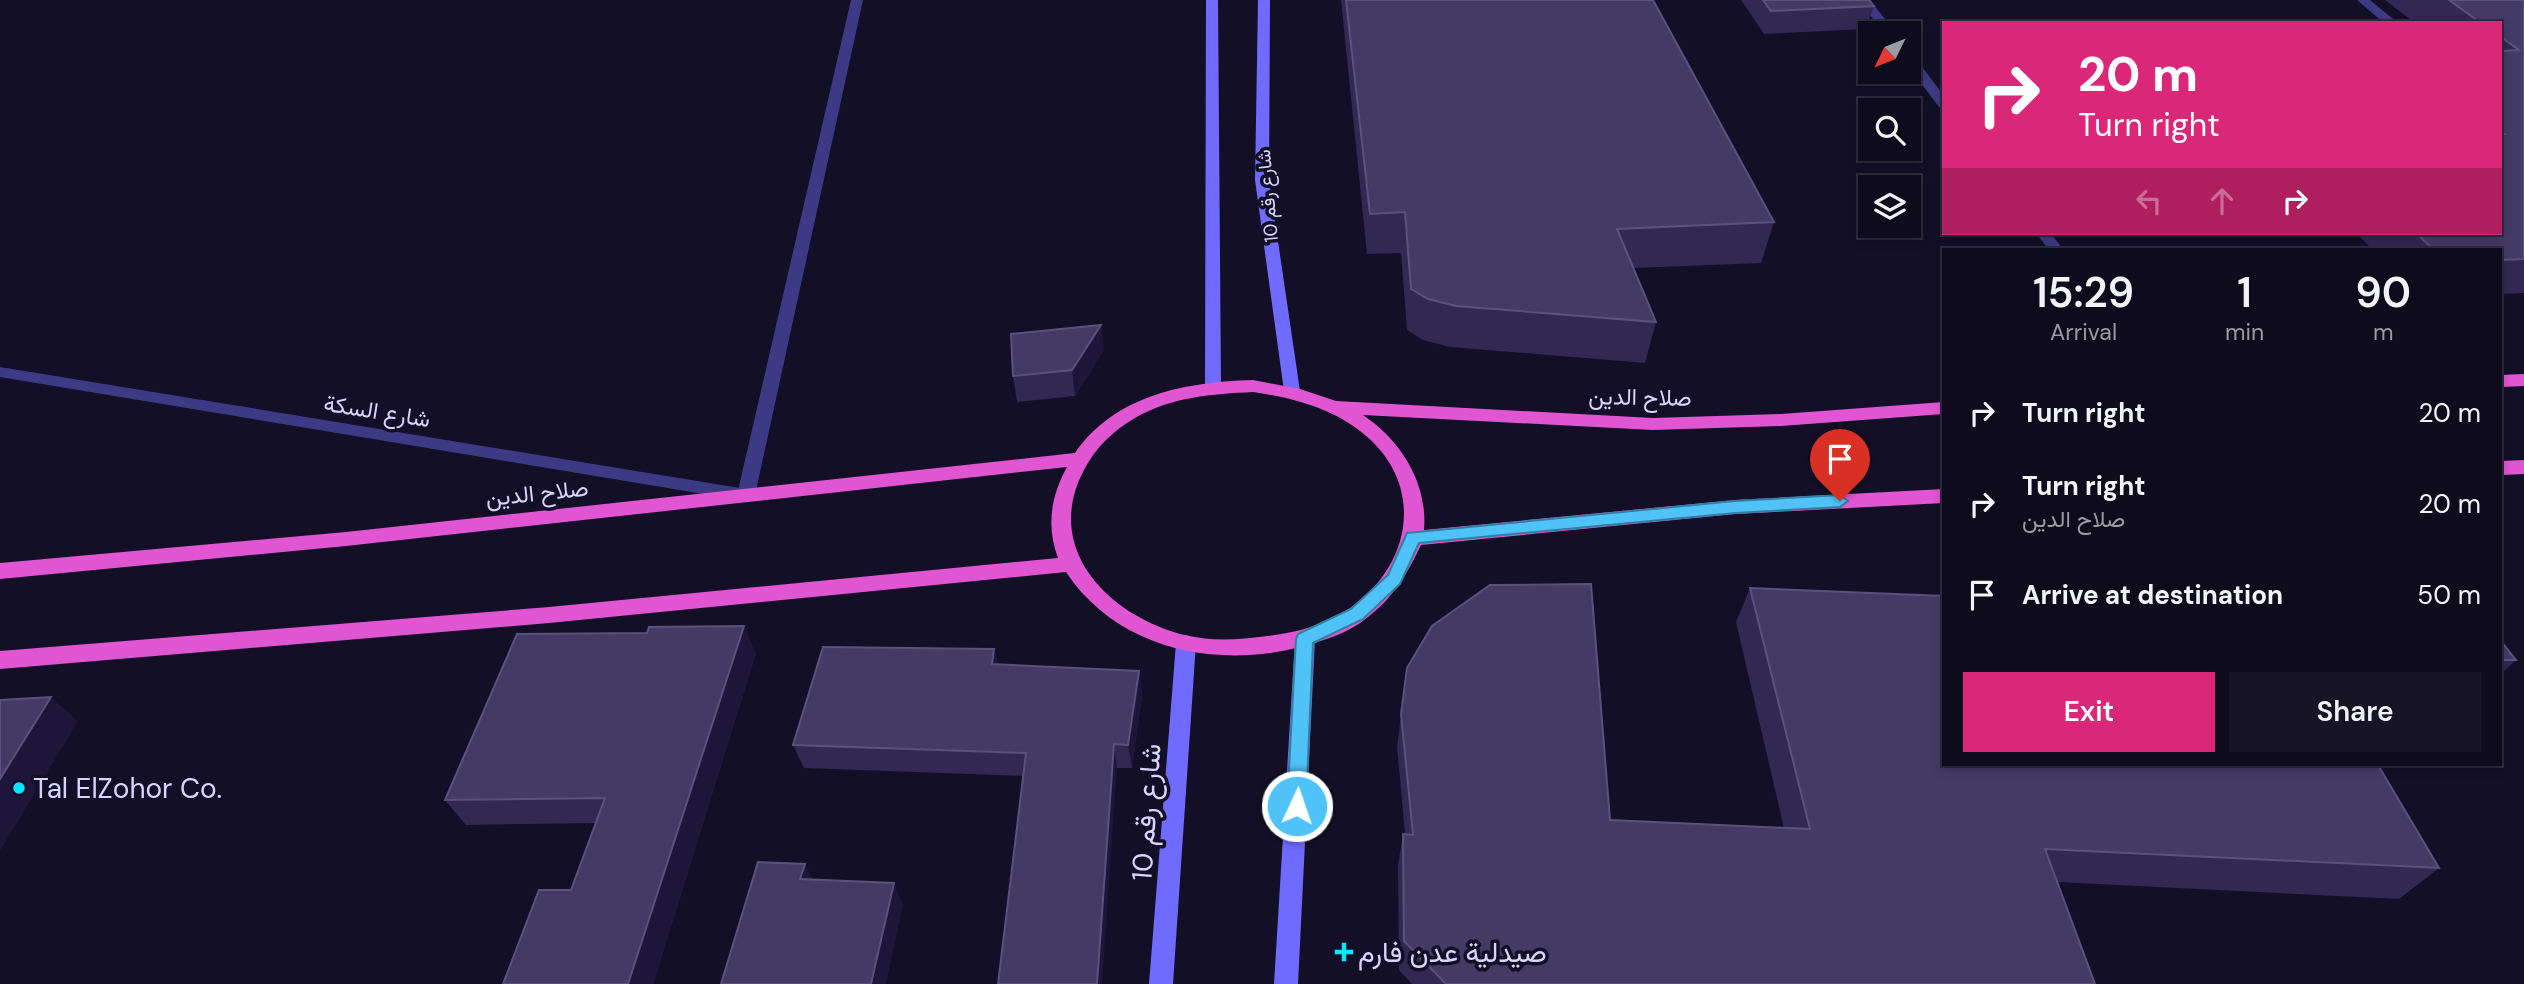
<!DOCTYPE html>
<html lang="en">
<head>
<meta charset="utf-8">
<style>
	:root { --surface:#0e0b1c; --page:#171425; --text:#f1f3f6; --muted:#9b9ba3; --line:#2e2b3b; --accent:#db2777 }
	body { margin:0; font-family:"DM Sans",Vazirmatn,sans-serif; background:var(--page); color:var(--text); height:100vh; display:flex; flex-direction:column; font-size:26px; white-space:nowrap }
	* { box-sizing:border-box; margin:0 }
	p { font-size:23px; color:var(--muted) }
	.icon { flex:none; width:38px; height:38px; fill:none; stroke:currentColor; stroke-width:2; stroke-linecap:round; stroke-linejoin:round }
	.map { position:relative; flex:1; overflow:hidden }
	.panel { position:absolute; left:1942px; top:248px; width:560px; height:518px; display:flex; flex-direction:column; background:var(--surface); border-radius:0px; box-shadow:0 4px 10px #0003,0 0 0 2px var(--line) }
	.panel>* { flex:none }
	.hud { position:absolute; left:1942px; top:21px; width:560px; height:214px; border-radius:0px; box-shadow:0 4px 10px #0003,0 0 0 2px var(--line); background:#db2777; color:#fff; overflow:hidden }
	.needle { width:46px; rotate:227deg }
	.tools { position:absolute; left:1858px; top:21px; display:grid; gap:14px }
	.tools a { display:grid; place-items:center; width:63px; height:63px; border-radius:0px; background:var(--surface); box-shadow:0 4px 10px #0003,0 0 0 2px var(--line); font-size:35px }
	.pin { position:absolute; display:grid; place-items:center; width:60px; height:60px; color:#fff; margin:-72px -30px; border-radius:50% 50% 50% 0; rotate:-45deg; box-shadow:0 0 7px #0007 }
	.pin .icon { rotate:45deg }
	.me { position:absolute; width:77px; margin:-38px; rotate:3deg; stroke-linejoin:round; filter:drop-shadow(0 0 5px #0008) }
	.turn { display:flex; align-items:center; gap:24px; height:147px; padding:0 21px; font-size:32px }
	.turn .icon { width:91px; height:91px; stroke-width:2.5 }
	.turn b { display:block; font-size:49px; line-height:60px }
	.lanes { display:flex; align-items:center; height:66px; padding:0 21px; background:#0003; justify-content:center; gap:35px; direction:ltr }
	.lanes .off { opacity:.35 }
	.eta { display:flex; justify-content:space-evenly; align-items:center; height:119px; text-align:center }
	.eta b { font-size:42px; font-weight:600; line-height:49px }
	.cta { display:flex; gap:14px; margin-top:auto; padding:14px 21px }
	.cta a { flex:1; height:80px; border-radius:0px; background:var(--accent); color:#fff; font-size:28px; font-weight:600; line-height:80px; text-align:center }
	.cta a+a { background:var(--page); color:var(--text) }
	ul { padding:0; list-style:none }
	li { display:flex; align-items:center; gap:21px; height:91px; padding:0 21px }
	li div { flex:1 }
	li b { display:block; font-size:26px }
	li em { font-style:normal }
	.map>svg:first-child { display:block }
</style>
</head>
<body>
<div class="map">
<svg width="2524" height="984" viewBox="0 0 2524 984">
	<rect width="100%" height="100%" fill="#130f26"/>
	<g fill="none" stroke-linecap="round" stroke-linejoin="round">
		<path fill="#3d3a85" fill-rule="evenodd" d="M851,0h12l-108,495 -3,5h-12l-3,-5z
			M1858,0h12l26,33h-12z
			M2357,0h13l28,23h-14z
			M1909,54l4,1 31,41v12l-5,-1 -30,-40z
			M2036,233h14l14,17h-15z"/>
		<path fill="#3d3a85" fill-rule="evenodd" d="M0,367l746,122 6,1 3,5 -3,5 -6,1 -746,-124z"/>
		<path fill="#6f6bff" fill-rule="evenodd" d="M1206,0h12l3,387 -8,6 -8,-6z
			M1258,0h12l-1,180 31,211 -8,6 -8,-6 -29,-211z
			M1305,631l7,3 3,5 -17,345h-24l21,-345 3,-5z
			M1186,635l7,3 3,5 -23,341h-24l27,-341 3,-5z"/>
		<path fill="#e055d1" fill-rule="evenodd" d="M2524,374v12l-23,1v-12z
			M1253,380l47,9 36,12 317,17 128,-4 163,-12v12l-163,12 -128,4 -290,-15c37,25 65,67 61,115l311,-30 209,-11v14l-209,11 -314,31c-14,29 -27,52 -53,72 -19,16 -45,24 -68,30 -85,22 -183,2 -234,-75l-517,51 -549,46v-18l549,-44 509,-49c-12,-32 -7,-62 9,-91l-721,79 -346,33v-16l346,-31 729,-79c41,-59 112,-71 178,-73zM1253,392c40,6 80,16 112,43 63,53 45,136 -21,177 -25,16 -56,22 -85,25 -24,3 -50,4 -74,-2 -76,-19 -143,-86 -101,-165 11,-22 30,-40 51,-52 36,-21 77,-24 118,-26z
			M2524,460v14l-23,1v-14z"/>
	</g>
	<path fill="#312854" d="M1341,0h312l121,222 -13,41 -127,5 22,54 -11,41 -195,-16 -27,-7 -16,-10 -6,-77 -34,1z
		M1741,0h128l5,6 -8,23 -102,5z
		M2385,0h139v293l-23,1v-44h-128l-17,-17h145v-210h-86z
		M1104,350l-29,46 -58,6 -4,-26z
		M1750,588l689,280 -40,31 -342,-17 38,102h-683l-13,-14 -1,-105 5,-31h2l-8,-87 6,-46 207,119 174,8 -48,-206z
		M2501,641l15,19 -15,14z
		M994,649l4,15 141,7 3,24 -10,73h-15l-94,8 -219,-8 -11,-23z
		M756,653l-103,331h-150l68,-94 24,-67 -129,2 -21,-25z"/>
	<path fill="#1d163a" d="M1101,325l3,25 -29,46 -3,-26z
		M744,626l12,27 -103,331h-25z
		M994,649l6,25 -8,-10z
		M1139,671l3,24 -10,73 -4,-23z
		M51,697l27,24 -78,130v-72z
		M1114,744l3,24 -15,216h-5z
		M805,864l11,22 -16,-7z
		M894,883l9,22 -17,79h-15z"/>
	<path fill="#433a66" stroke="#5a527e" stroke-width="2" d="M1346,0h307l121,222 -157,7 39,93 -200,-16 -28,-7 -17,-10 -6,-77 -35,2z
		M1763,0h106l5,6 -103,5z
		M2449,0h75v259l-23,1v-10h-67l-18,-17h85v-99h3l-3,-2v-81l18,-1 -18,-13v-14h-20z
		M1101,325l-29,45 -59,6 -2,-42z
		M1591,584l19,236 200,9 -60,-241 194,8v169h434l61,103 -394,-19 50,135h-649l-42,-43 -1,-107 10,1 -12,-121 6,-46 25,-42 58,-41z
		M744,626l-116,358h-125l36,-94h32l34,-92 -160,2 72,-166 130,-1 2,-6z
		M2501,641l15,19h-15z
		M823,647l171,2 -2,15 147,7 -11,74 -14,-1 -17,240h-99l28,-231 -233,-8z
		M51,697l-51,82v-79z
		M758,862l47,2 -5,15 94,4 -23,101h-150z"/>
	<path fill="#4fc3f7" stroke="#337fa1" stroke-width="2" d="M1840,495l8,6 -8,6 -105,6 -316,30 -19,41 -37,35 -50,24 -7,163 -3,6 -6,2 -7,-2 -3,-6 9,-167 2,-5 53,-25 37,-34 19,-42 328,-32z"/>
	<g fill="#00e5ff" stroke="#130f26" stroke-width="2.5">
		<circle cx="19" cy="788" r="7"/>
		<path d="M1340.5 941.5h7v7h7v7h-7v7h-7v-7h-7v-7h7z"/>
	</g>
	<g text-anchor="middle" stroke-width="7" stroke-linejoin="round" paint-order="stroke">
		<g font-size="19" fill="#d9d4ff" stroke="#130f26">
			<text transform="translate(1267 196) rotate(-95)" y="7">شارع رقم 10</text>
		</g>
		<g font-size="23" fill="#d9d4ff" stroke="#130f26">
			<text transform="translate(1640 397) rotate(1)" y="8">صلاح الدين</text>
			<text transform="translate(377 411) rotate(9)" y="8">شارع السكة</text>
			<text transform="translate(537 493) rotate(-6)" y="8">صلاح الدين</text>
		</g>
		<g font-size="28" fill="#d9d4ff" stroke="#130f26" text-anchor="start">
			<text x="33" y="798">Tal ElZohor Co.</text>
			<text x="1358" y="962">صيدلية عدن فارم</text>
		</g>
		<g font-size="28" fill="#d9d4ff" stroke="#130f26">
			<text transform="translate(1146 812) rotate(-86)" y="10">شارع رقم 10</text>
		</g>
	</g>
</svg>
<div class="tools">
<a><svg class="needle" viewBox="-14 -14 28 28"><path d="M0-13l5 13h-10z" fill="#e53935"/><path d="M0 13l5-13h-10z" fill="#9b9ba3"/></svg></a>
<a><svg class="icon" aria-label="search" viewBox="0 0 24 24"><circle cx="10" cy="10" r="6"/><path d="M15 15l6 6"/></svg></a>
<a><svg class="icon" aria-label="layers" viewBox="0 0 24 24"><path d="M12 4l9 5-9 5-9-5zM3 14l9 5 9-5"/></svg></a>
</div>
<div class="pin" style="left:1840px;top:501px;background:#d93025"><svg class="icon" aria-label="arrive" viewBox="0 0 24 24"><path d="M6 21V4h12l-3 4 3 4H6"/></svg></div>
<svg class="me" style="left:1297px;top:806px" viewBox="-20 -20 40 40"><circle r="17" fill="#4fc3f7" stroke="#fff" stroke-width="3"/><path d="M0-11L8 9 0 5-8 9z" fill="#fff"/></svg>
<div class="hud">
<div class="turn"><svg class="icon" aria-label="right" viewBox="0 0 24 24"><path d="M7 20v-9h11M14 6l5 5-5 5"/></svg><div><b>20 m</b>Turn right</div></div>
<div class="lanes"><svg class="icon off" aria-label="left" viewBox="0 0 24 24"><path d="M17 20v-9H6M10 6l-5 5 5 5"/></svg><svg class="icon off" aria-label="ahead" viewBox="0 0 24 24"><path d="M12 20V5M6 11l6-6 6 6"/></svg><svg class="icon" aria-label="right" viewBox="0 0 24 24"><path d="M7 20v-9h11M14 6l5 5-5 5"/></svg></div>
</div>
<section class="panel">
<div class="eta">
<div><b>15:29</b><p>Arrival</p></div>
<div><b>1</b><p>min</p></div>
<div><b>90</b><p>m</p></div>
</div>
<ul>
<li><svg class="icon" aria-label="right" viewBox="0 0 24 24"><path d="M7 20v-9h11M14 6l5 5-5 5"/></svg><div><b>Turn right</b></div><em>20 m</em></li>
<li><svg class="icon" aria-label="right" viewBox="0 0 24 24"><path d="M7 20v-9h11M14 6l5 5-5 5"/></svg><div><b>Turn right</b><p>صلاح الدين</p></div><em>20 m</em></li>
<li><svg class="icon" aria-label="arrive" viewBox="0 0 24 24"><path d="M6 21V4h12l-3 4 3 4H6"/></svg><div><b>Arrive at destination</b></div><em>50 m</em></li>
</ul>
<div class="cta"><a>Exit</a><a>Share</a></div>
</section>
</div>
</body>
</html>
